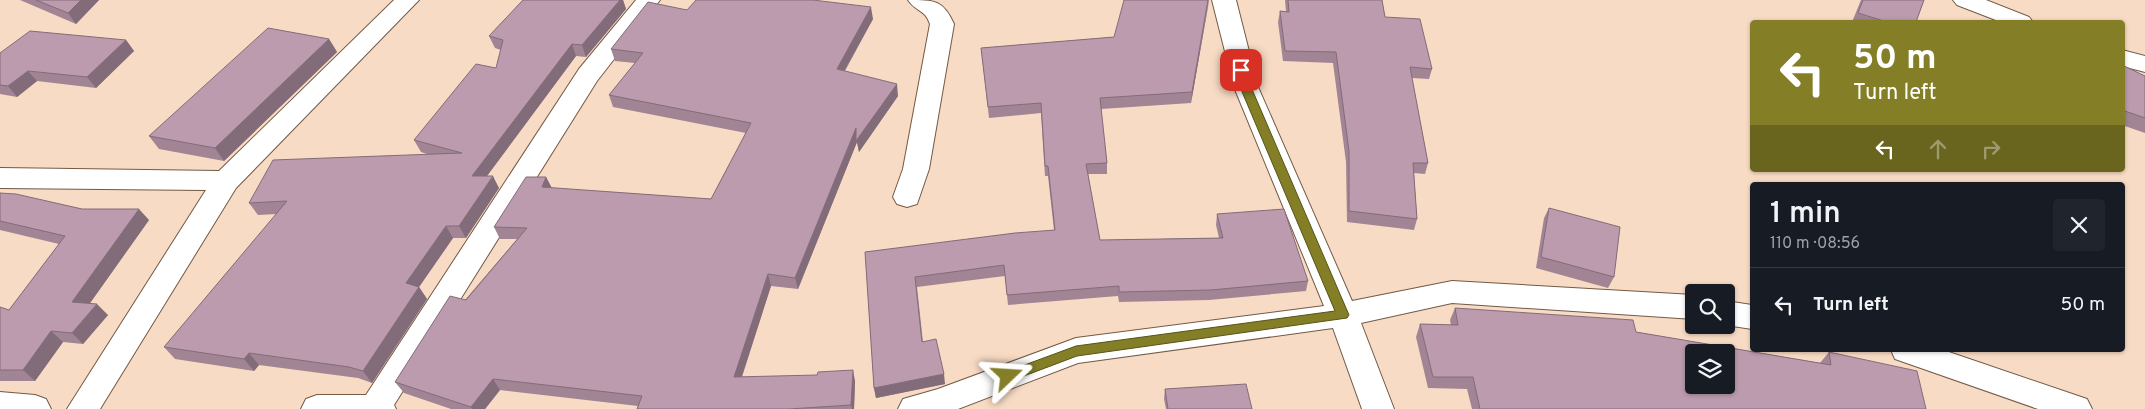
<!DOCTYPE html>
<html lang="en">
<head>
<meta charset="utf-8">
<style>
	:root { --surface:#171b24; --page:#20242c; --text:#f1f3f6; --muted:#9ea1a6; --line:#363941 }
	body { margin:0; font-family:Overpass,sans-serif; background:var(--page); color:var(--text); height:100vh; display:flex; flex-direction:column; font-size:19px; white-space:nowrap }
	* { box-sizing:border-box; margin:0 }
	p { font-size:16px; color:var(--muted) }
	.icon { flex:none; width:28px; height:28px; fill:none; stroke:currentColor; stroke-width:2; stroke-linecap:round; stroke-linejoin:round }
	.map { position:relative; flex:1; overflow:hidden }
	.drawer { position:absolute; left:1750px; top:182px; width:375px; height:170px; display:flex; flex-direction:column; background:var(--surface); border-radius:5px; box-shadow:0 1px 4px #0004 }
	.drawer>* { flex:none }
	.guide { position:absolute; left:1750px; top:20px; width:375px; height:152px; border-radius:5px; box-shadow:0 1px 4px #0004; background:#847f27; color:#fff; overflow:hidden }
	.fabs { position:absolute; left:1685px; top:284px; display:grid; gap:10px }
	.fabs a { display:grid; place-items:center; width:50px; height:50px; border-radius:5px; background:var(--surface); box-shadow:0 1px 4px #0004; font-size:25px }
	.pin { position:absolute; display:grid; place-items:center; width:42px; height:42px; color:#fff; margin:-21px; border-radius:10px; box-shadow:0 2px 8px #0006 }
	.me { position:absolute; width:55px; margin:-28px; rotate:70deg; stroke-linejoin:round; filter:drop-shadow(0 0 4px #0008) }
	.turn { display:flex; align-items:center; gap:18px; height:105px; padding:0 20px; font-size:22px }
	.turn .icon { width:65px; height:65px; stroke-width:2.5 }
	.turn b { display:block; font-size:35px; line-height:42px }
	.lanes { display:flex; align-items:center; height:48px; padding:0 20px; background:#0003; justify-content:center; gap:25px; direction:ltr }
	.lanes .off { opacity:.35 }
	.round { display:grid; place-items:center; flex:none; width:52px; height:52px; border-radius:5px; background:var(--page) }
	.head { display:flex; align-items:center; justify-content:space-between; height:85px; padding:0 20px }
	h1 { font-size:30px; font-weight:600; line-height:38px }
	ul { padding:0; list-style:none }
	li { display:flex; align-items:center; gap:15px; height:75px; padding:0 20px; border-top:1px solid var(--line) }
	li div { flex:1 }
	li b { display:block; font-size:19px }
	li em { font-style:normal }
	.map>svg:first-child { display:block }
</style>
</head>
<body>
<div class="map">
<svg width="2145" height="409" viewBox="0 0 2145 409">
	<rect width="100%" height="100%" fill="#f8dbc4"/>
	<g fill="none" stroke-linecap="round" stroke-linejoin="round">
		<g stroke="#735a46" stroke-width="2">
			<path id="minor" d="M394,0h25l-183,188 -136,221h-33l139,-219 -206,-2v-20l219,3z
				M636,0h24l-63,81 -203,324 2,4h-95l5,-10 11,-4h49l213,-326z
				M908,0c27,0 35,0 46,24l-25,145 -12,35 -10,3 -10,-3 -4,-7 10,-28 27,-145c-5,-15 -14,-12 -22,-24z
				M1212,0h24l22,87 94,214 100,-20 242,14v24l-242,-16 -91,20 33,86h-32l-29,-81 -255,35 -120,46h-60l5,-10 35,-10 138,-51 248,-32 -90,-219z
				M1953,0h33l43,17 4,5h-32l-44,-17z
				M2122,50l23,6v16l-23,-6z
				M1726,301l26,4v24l-26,-4z
				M1891,350h52l144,49 5,10h-54l-143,-50z
				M0,392l35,3 11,4 5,10h-51z"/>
		</g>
		<use href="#minor" fill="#fff" fill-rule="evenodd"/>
	</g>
	<path fill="#a18595" d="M20,0h79l-23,24z
		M523,0h100l3,9 -40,48 -10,-1 -89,120 12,12 -33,50h-13l-34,49 8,12 -55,84 -14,-5 -99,-13 -5,6 -79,-12 -11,-12 113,-133 -19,1 -9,-12 181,-48 -9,-3 -7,-12 82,-72 5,-18 -6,-2 -6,-12z
		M1209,0l-18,103 -90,6 6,54v11h-19l12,66 119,-2 -3,-13 1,-11 91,67 -2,10 -97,9 -90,2 -1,-6 -110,9 -3,-29 -88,11 6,55 22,42 -69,14 -2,-10 -9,-136 189,-22 -6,-54h-3l-4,-63 -52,5 -8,-70 133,-11z
		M1285,0h97l3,17 47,52 -3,10 -17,-1 16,85 -3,11 -11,-1 3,46 -3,11 -67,-8 -1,-60 -13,-99 -50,-2 -5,-39 2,-11 6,1z
		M1861,0h63l-8,22h-64z
		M687,10l186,9 -28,52 53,25 -39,56 -2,-10 -59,147 -27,-3 -29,91 113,4 -1,28h-217l1,-3 -138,-16 -15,19h-34l-47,-16 -9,-11 122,-143h-17l-6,-12 52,-50 5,11 160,11 35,-66 -133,-26 -4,-12 26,-32 -20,-2 -4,-12z
		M329,39l8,13 -113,109 -65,-12 -10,-13z
		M126,40l8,11 -38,37 -59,-7 -20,16 -17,-3v-41z
		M2122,65l23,11v57l-23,-8z
		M0,193l82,16 67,11 -59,83 18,12 -25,29 -20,-2 -28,39h-35v-74l9,3 50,-66 -59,-14z
		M1549,208l65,69 -6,11 -72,-20 8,-50z
		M1455,308l181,24 184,31 9,-11 97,57h-454l-5,-20 -39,-1 -12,-51 4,-13 31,1 -1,-5z
		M1165,389l87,20h-86l-2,-10z"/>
	<path fill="#836c79" d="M81,0h18l-23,24 -8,-11z
		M620,0h3l3,9 -40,48 -4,-12z
		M1209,0l-1,7 -17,96 1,-11z
		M871,7l2,12 -34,61 -2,-11z
		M329,39l8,13 -113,109 -9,-13z
		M126,40l8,11 -38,37 -9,-11z
		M572,44l4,12 -98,132 -6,-12z
		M28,71l9,10 -20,16 -9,-11z
		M897,84l1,12 -39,56 -2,-10 -59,147 -3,-11 61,-150z
		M493,176l6,12 -33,50 -7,-12z
		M546,177l6,11 -10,-1z
		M139,209l10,11 -66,93 -11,-11z
		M446,226l7,12 -34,49 8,12 -55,84 -9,-12 43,-88z
		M768,274l3,12 -33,102 -4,-11z
		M97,304l11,11 -25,29 -11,-11z
		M51,331l12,11 -28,39 -12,-11z
		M249,353l10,12 -5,6 -10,-12z
		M853,370l2,11 -1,28h-2l-1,-4z
		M944,374l1,10 -69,14 -2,-10z
		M493,379l7,11 -15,19h-13l-1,-2z"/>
	<path fill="#bb9bad" stroke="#836c79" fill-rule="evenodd" d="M36,0h45l-13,13z
		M523,0h97l-38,45 -10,-1 -100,132h21l-34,50h-13l-40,57 13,4 -56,84 -14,-4 -100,-14 -5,6 -80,-12 123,-146 -38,2 24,-43 189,-7 -48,-13 62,-76 20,4 7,-28 -14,-4z
		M696,0h117l58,7 -34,62 60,15 -41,57v-13l-61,150 -27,-4 -34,103 83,-2 1,-3 35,-2 -2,35 -62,4h-152l5,-13 -149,-17 -22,28 -76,-25 55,-86 16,4 61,-72 -33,-1 32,-50h20l-4,10 169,12 40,-76 -142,-28 34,-42 -32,-4 37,-47 39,8z
		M1124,0h84l-16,92 -92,6 7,65 -21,1 14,76 123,-2 -6,-24 67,-5 24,72 -97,9 -92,2v-6l-112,9 -3,-30 -89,12 7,65 14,-3 8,35 -70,14 -9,-136 150,-19 40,-3 -7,-64h-3l-4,-63 -53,4 -7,-59 133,-11z
		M1288,0h94l3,17 35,2 12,50 -22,-2 18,96h-15l4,56 -68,-8v-60l-13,-99 -51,-1 -5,-40 9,1z
		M1863,0h61l-8,22h-29l-29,-9z
		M268,28l61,11 -114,109 -66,-12z
		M30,31l96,9 -39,37 -59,-6 -20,15 -8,-1v-32z
		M2122,65l23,11v42l-23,-8z
		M0,193l16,1 66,15h57l-67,93 25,2 -25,29 -21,-2 -28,39h-23v-63l9,3 56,-74 -65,-15z
		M1549,208l71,19 -6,50 -73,-20z
		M1455,308l178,12 3,12 195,33 -2,-13 88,19 9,38h-446l-7,-32h-40l-13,-53 38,1zM1694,352h32v33h-32z
		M1246,384l6,25h-84l-3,-20z"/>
	<path fill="#847f27" stroke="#565319" d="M1241,66l5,4 5,17 98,228 -2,3 -270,38 -69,26 -5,-2 -1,-4 1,-3 73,-27 259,-35 -95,-224 -4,-17z"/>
</svg>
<div class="fabs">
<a><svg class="icon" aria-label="search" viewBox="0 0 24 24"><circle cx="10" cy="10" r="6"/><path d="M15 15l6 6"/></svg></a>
<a><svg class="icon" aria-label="layers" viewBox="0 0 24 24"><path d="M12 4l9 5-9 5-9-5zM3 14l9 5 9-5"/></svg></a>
</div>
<div class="pin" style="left:1241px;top:70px;background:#d93025"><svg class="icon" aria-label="arrive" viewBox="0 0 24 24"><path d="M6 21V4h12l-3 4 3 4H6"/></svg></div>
<svg class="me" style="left:1008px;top:376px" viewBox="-20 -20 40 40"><path d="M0-17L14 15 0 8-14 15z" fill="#847f27" stroke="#fff" stroke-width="4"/></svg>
<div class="guide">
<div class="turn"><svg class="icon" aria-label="left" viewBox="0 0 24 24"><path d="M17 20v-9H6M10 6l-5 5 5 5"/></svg><div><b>50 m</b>Turn left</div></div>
<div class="lanes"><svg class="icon" aria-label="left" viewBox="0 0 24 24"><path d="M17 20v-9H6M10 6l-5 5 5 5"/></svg><svg class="icon off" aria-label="ahead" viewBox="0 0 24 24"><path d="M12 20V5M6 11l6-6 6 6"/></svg><svg class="icon off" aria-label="right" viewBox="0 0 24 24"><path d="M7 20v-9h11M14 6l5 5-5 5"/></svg></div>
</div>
<section class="drawer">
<div class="head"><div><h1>1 min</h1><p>110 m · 08:56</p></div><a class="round"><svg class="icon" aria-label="close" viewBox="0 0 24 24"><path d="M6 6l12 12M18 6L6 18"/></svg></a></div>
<ul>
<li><svg class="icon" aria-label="left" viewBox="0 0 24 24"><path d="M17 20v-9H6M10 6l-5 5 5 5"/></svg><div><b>Turn left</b></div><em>50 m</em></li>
</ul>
</section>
</div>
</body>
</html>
